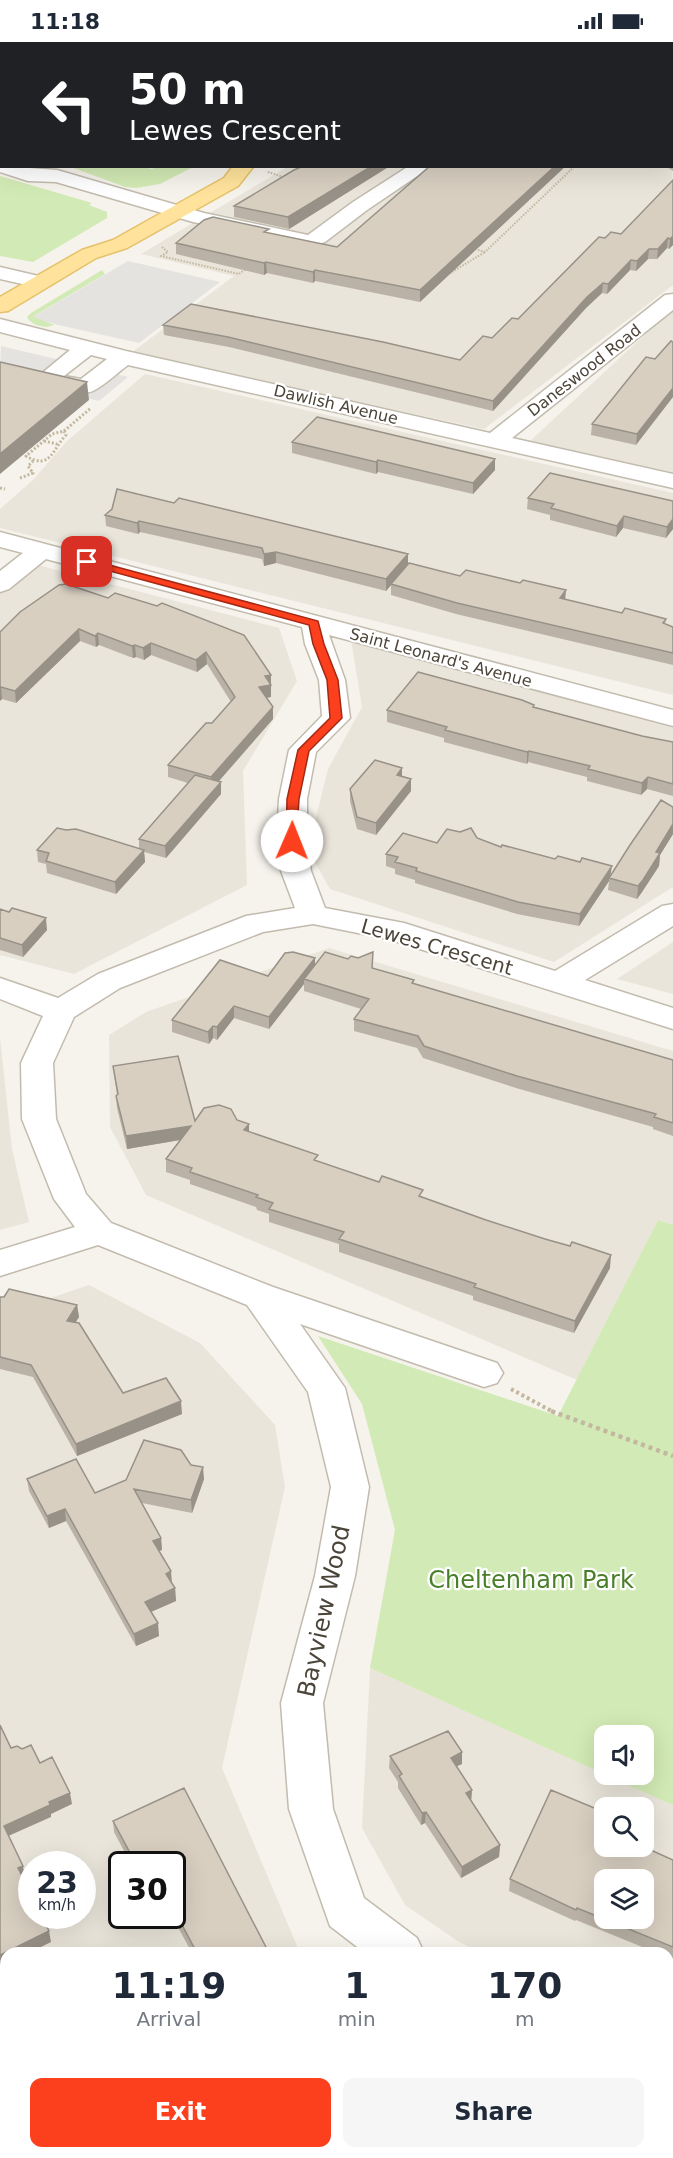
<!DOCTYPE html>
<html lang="en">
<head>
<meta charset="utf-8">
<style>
	:root { --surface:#fff; --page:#f6f6f7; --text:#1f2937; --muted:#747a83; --accent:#fc3f1d }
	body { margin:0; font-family:"DejaVu Sans",sans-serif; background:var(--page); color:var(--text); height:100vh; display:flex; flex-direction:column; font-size:22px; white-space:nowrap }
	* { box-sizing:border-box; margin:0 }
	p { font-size:20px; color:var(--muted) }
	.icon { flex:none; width:33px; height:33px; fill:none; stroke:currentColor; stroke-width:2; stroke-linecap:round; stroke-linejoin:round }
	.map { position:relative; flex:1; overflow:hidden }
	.sheet { position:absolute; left:0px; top:1905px; width:674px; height:212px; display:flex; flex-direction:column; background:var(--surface); border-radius:18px 18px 0 0; box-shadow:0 6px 24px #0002 }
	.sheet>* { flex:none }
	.guide { position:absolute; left:0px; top:0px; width:674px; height:126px; box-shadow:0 6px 24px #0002; background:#202124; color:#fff; overflow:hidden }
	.fabs { position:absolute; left:594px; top:1683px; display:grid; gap:12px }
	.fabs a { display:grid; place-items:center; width:60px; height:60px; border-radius:12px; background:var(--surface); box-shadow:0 6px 24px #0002; font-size:30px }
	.speed { position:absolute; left:18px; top:1809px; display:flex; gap:12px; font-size:30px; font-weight:700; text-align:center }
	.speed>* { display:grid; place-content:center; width:78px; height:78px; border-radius:50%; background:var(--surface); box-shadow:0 6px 24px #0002; line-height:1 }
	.speed small { font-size:15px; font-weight:400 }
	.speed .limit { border:3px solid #111; border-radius:9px; background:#fff; color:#111 }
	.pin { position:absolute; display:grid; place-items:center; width:51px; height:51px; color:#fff; margin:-26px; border-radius:12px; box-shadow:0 3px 9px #0006 }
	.me { position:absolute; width:66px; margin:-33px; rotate:1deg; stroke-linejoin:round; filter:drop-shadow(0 0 4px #0008) }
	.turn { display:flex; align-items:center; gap:21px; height:126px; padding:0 30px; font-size:27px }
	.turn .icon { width:78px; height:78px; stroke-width:2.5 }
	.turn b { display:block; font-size:42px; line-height:51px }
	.eta { display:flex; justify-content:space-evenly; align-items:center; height:102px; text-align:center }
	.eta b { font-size:36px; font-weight:800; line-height:42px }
	.action { display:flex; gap:12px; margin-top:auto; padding:12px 30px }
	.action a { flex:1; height:69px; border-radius:12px; background:var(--accent); color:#fff; font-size:24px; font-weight:800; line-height:69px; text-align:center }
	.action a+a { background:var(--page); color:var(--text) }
	.status { display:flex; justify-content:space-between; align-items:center; height:42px; padding:0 30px; background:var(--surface); direction:ltr }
	.status svg { height:16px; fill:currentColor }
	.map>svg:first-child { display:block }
</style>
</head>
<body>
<div class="status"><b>11:18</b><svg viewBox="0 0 49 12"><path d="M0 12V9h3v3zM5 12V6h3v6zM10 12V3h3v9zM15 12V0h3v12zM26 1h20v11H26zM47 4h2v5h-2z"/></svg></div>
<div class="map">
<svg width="673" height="2116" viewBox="0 0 673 2116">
	<rect width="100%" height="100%" fill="#f6f3ec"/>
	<path fill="#eae5da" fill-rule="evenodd" d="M672,71l1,172 -189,144 -353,-76 103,-77 -93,-22 146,-87 385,-1z
		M673,269v162l-143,-32 134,-124z
		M145,332l528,119v202l-673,-167v-19l33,-29 33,-38z
		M34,522l245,64 18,53 -54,90 4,114 -173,89 -74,-19v-364z
		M351,598l322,88v159l-119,75 -224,-73 -22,-39 20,-81 34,-62z
		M673,900v52l-56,-15z
		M329,906l344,103v174l-15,-5 -81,160 -431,-185 -36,-68 -1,-92 37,-23z
		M0,996l12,111 17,73 -29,8z
		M89,1243l111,58 75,82 10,62 -63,281 78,185h-294v199h573l12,6h-585l-6,-15v-828zM32,1822h50v52h-50zM122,1822h50v52h-50z
		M370,1626l303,137v232l-5,-2v-82h-185l-24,-11 -54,-37 -43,-77zM604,1766h40v38h-40zM604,1838h40v38h-40z"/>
	<path fill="#d2eab5" d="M495,0h178v71l-1,-69 -180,-1z
		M68,124h70l14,3 4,-2h37l-33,17 -24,4 -11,-1z
		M0,134l92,27 -3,2 18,7v6l-74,44 -33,-6z
		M102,228l3,4 -71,42 20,9c-9,4 -22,1 -27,-8l4,-4z
		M658,1178l15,5v580l-68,-30 39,-1v-38h-40v38l-234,-106 25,-138 -33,-126 -44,-68 240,80z"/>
	<path fill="#e5e3e0" d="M0,0h182l-180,2 -1,42z
		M128,219l92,21 -81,61 -85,-19 -21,-7z
		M1,304l72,17 -10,12 3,2 14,2 16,-10 32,8 -29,24 -71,-17 -28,-9z"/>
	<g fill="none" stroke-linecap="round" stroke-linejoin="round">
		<g stroke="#c2bbae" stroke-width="3">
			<path id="minor" d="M212,0h18l-19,2z
				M0,118l2,6 55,4 147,43 104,22 45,-33 56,-36h23l-65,44 -42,32 -15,5 -117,-25 -137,-40 -28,-1 -28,-9z
				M0,225l47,11 3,4 -3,4 -7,2 -40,-9z
				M673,252v16l-161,128 161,36v14l-545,-123c-11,8 -23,20 -35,26 -11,5 -46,-3 -53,-13l1,-4 29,-24 -70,-18v-13l126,32 364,82 175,-138zM91,313l16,4 -26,20 -17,-3z
				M0,490l673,178v16l-344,-91 16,45 5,38 -34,34 -9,47v42l4,30 14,37 79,15 151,48 107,-65 11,-2v22l-88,54 88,28v21l-285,-90 -75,-15 -50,8 -143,56 -46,29 -21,46 3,56 30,75 25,29 162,64 224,76 6,10 -6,10 -13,4 -184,-63 45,64 24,99 -14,89 -32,127 10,106 31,89 53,40 7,15h-59l-35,-27 -41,-117 -8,-106 34,-127 16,-89 -23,-95 -61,-87 -149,-60 -98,31v-26l75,-23 -21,-28 -32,-80 -1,-56 22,-47 -43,-17v-21l58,20 40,-24 148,-58 49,-8 -14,-37 -4,-30 2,-42 10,-49 33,-34 -3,-36 -14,-36 -3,-17 -256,-68 -37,30 -9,3v-21l23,-18 -23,-6z
				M668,2035l5,3v48l-5,-3z"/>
		</g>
		<g stroke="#e6c16a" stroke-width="3">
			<path id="major" d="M456,0h19l-20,2z
				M233,124l20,1 -15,19 -111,62 -31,10 -88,53 -8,1v-15l82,-47 31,-10 111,-62z"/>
		</g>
		<path stroke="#c4b79f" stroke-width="2" stroke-dasharray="1.5 1.5" stroke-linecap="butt" d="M667,2l3,-2
			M268,130l18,6
			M162,205l6,5 -7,4 78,18 8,-6
			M478,208l7,2 90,-86
			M447,233l38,-23"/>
		<path stroke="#c4b79f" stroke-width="3" stroke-dasharray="2 2" stroke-linecap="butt" d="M64,389l2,4c-13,13 -15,36 -40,21l26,-22z
			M64,389l27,-23
			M44,399l13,3
			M20,436l13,-5 -5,-7 5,-5
			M0,446l5,1"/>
		<path stroke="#c4b79f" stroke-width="4" stroke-dasharray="3 3" stroke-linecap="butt" d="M511,1347l44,24"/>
		<path stroke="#c4b79f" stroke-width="4.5" stroke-dasharray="4 4" stroke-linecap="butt" d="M551,1369l122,45"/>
		<use href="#minor" fill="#fff" fill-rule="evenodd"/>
		<use href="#major" fill="#ffe39c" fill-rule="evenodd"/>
	</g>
	<path fill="#bab2a6" d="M2,58v41l-2,-1v-39z
		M673,103v26l-8,-5h7v-20z
		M303,124h87l-101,63 -55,-12v-11z
		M430,124l-10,136 -105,-21 -2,2 -46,-10 -3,2 -88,-21v-11l93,-10 68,14z
		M673,138v65l-4,4 -2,-1 -10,11h-9l-12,12 -6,-1 -23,24 -5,-1 -16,15 -93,103 -264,-64 -65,-12 -1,-10 297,35 58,-41 87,-81 16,-4z
		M655,317l-19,86 -45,-10 1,-11z
		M292,400l203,17v11l-22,24 -95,-22 -2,2 -84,-21z
		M528,456l145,3v28l-7,9 -43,-10 -7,9 -66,-17v-5l-23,-6z
		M174,461l234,51v11l214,48 44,6 -1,5 8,3v38l-217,-51 -65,-19v-10l-5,6 -110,-28 -12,3 -2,-7 -122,-27 -2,2 -32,-8 -1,-11z
		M108,556l164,89h-1v10l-5,1 7,9v12l-55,63 3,12 -55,64 -22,-6 1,10 -29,32 -69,-21 -1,-9 -8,-2 -1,-12 29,-20 73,18v-9l49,-56 -20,-6v-12l44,-42 19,-21 -24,-38 -10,8 -46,-17 -7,5 -8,-3 -3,1 -34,-13 -3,2 -16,-6 -64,62 -14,-4 -2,2v-69z
		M534,663v2l108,29 31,6v54l-26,-7 -6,6 -54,-14v-4l-59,-15 -1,2 -83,-22v-4l-57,-16v-12z
		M402,734l9,3v12l-35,44 -19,-6 -7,-28v-12z
		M673,765v27l-13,21 -1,11 -17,26 -5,7 -29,-9 1,-9 -30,45 -62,-12 -102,-31v-3l-20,-6v-5l-9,-3v-12l51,-11 40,-5 24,9 110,29z
		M0,867l9,3 38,18 -24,27 -23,-7z
		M315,916v7l57,3 42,12v4l259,76v76l-20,-7v-2l-137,-39 -93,-30 -6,-10 -63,-17v-12l7,-10 -57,-18v-7l-35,45 -35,-11 -17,22 -4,-2 -4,6 -37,-12v-12l96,-44z
		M113,1024l82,55 42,-1 12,12 69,29 104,36 188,71 -36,65 -101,-33v-4l-134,-44v-8l-70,-22v-8l-12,-4 -1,-3 -66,-23v-4l-24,-8v-13l14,-19 -53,9 -10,-41 -1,-12 1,-1z
		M0,1255l77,8 2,12 -4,6 48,70 59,21 -105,42 -44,-79 -33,-8z
		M191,1423l13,14 -12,34 -50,-10 19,35 1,12 -3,1 13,32 3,5 1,13 -25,11 8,24 -23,10 -70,-125 -17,7 -20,-37 -2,-12 68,14z
		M390,1714l72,8 -5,2 15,24 -1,11 29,44 -1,12 -38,21 -36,-55 -4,2 -23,-37v-6l-9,-14z
		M184,1746l85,165h-77l-19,-35 -22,10 -5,-10 -5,-1v-1h31v-52h-41l-17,-32 -1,-11z
		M604,1804l69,14v99l-5,-2v-4h-11l-81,-33 -1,1 -66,-30 1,-12z
		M61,2110h59v6h-56z
		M305,2110h142v3l-3,3h-133z"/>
	<path fill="#979187" d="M372,124h18l-101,63 -1,-12z
		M555,124h11l-146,136v-12z
		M673,194v9l-4,4 1,-10z
		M668,196l-1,10 -10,11 1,-10z
		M649,207l-1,10 -12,12 1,-10z
		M631,218l-1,10 -23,24 1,-10z
		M266,220l1,11 -3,2v-12z
		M315,228v11l-2,2v-11z
		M603,241l-1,10 -16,15 -93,103v-10l94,-104z
		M87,340l2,18 -89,74v-20z
		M673,346v9l-37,48 1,-11z
		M495,417v11l-22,24v-11z
		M378,418v12l-2,2v-12z
		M624,474l-1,12 -7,9 1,-11z
		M673,477v10l-7,9 1,-11z
		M139,479l1,11 -2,2 -1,-11z
		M276,510v11l-12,3v-12z
		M408,512v12l-22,25v-12z
		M566,548l-1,12 -5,-4z
		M79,587l1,12 -64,62 -1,-12z
		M98,591l1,12 -3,2 -1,-11z
		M151,601v12l-7,5 -1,-12z
		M135,603l1,12 -3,1 -1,-12z
		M206,610l1,12 -10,8 -1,-12z
		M271,633v22l-12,2v-12l6,-11z
		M1,645l1,12 -2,2v-13z
		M273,665v12l-61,70 -1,-12z
		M529,709l-1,11 -1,2v-12z
		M402,726v12l-5,-5z
		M648,735l-1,12 -6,6 1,-12z
		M411,737v12l-35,44v-12z
		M221,740v12l-55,64 -1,-12z
		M673,782v10l-13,21 -1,11 -17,26 -5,7 1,-13 18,-34z
		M144,808l1,12 -29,32 -1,-12z
		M612,824l-2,12h-1v3l-30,45 1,-12z
		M46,876l1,12 -24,27 -1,-12z
		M315,916v12l-11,9v5l-35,45v-12z
		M234,964v12l-17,22v-13z
		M213,984v12l-4,6 -1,-12z
		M249,1082v13l-5,-7z
		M191,1084l1,12 -65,11 -1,-13z
		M611,1213l-1,13 -36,65 1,-12z
		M77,1263l2,12 -11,17 -1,-13z
		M181,1359l1,13 -105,42 -1,-12z
		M203,1425l1,12 -12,34 -1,-13z
		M65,1467l1,12 -17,7 -2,-12z
		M161,1496l1,12 -8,3 -1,-12z
		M171,1529l1,13 -6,-10z
		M175,1546l1,13 -30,13 -1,-12z
		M158,1581l1,13 -23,10 -2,-12z
		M462,1710v12l-12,5 1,-11z
		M472,1748l-1,12 -5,-9z
		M70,1751l2,11 -21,10v3l-45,20 -2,-11 45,-24z
		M426,1770l-1,11 -4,2 1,-12z
		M500,1803l-1,12 -38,21 1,-11z
		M23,1824l2,12 -5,2 -2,-12z
		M172,1865l1,11 -22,10 -1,-11 3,-1h19z
		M49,1889l2,11 -22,11h-23v11l-6,3v-12z
		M118,2110h2v6h-13z
		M441,2110h6v3l-3,3h-7z"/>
	<path fill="#d8cfc1" stroke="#979187" stroke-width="1.5" fill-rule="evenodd" d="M2,58v26h-2v-25z
		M673,103v15h-1v-14z
		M303,124h69l-84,51 -54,-11 60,-36z
		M430,124h125l-135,124 -105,-20 -2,2 -47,-10 -2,1 -88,-20 28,-23 9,-3 56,12 -5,3 73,15z
		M673,138v56l-3,3 -2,-1 -10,11h-9l-12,12 -6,-1 -23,24 -5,-1 -16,14 -94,104 -265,-64 -65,-12 28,-21 192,38 77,18 23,-24 9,2 20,-20 6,1 81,-82 6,1 6,-6 10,2z
		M671,299l2,1v46l-36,46 -45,-10 54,-67 9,2z
		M0,320l87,20 -87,72z
		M317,375l178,42 -22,24 -95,-23 -2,2 -84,-20z
		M550,431l123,28v18l-6,8 -43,-11 -7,10 -66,-18 3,-4 -26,-6z
		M117,447l57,14 5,-5 229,56 -22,25 -110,-27 -12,2 -2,-6 -123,-27 -2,2 -32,-8 7,-6z
		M409,521l51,13 6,-6 54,13 3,-3 43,10 -6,8 62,15 3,-5 41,11 -3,4 10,4v26l-216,-50 -66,-19z
		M66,542l42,14 7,-5 42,13 5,-3 82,32 27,40 -6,1 6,9 -12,2 14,20 -62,70 -43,-12 38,-42h6l23,-26 -29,-45 -10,8 -45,-17 -8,5 -8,-3 -3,1 -34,-13 -3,3 -16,-7 -64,62 -14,-4 -1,1v-56l20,-20 39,-27z
		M418,630l104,28 12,5 -1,2 109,29 31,6v42l-25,-7 -6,6 -54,-14 2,-3 -61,-15 -2,1 -82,-22 2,-3 -60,-17z
		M375,718l27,8 -5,7 14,4 -35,44 -19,-6 -7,-28z
		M195,733l26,7 -56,64 -26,-7z
		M661,758l12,7v17l-17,28 4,1 -17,27 -5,6 -29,-8 21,-33z
		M57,786l9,2 10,-1 68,21 -29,32 -69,-21 3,-8 -12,-3z
		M471,786l6,10 24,9 1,-2 53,14 3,-3 22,6 2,-4 30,8 -32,48 -62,-12 -102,-31 1,-3 -22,-6 3,-5 -12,-3 17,-21 34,10 10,-14 13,3z
		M12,866l34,10 -24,27 -22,-7v-29l9,3z
		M293,910l22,6 -46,59 -35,-11 -17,21 -4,-1 -5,6 -36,-12 48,-60 48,16 17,-23z
		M325,910l23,7 3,-3 7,2 15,-6 -1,16 42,12 -2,3 261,77v63l-19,-6 2,-3 -139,-38 -93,-30 -6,-10 -64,-17 15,-20 -65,-20z
		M178,1014l17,65 9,-13 15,-3 12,4 6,11 12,4 -5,6 74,25 -4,5 65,22 3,-6 41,14 -4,6 67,24 59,19 25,7 2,-4 39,13 -36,66 -101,-34 2,-3 -137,-45 5,-7 -75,-23 4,-6 -17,-6 2,-2 -68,-23 2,-4 -26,-9 25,-33 -65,10 -10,-40 2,-2 -5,-28z
		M9,1247l68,16 -10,16 12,2 44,70 43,-15 15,23 -105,43 -45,-79 -31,-8v-60h4z
		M144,1398l37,10 10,15 12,2 -12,33 -57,-11 27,49 -8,3 18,30 -5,3 9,14 -30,14 13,21 -24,11 -69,-125 -18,7 -20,-37 49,-20 19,34 31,-13z
		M0,1683l11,23 6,-2 5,3 9,-4 9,18 12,-6 18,36 -21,9 1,3 -46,21 19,40 -5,2 14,28v20h9l8,15 -49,24z
		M448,1689l14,21 -11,6 21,32 -6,3 34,52 -38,22 -36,-55 -4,1 -23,-37 3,-2 -12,-18z
		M184,1746l85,165h-72l-25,-47v-42h-36l-23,-43z
		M551,1748l53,22v34h38l31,14v87l-96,-39 -1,2 -66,-31zM604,1838h40v38h-40z
		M64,2110h54l-11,6h-40z
		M317,2110h124l-4,6h-114z
		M517,2110h61l12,6h-75z"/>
	<path fill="#fc3f1d" stroke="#a42913" stroke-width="1.5" d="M87,517l231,62 6,23 14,36 4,38 -33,33 -10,48 -3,45h-8l-2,-3 1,-42 11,-49 32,-32 -3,-38 -14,-36 -4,-19 -225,-61v-4z"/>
	<g text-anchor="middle" stroke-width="4.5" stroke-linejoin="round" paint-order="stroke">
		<g font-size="16" fill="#4b4439" stroke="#fff">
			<text transform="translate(584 328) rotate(-38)" y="6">Daneswood Road</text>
			<text transform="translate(336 362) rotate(13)" y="6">Dawlish Avenue</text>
			<text transform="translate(441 615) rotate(15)" y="6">Saint Leonard's Avenue</text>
		</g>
		<g font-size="20" fill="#4b4439" stroke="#fff">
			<text transform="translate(437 905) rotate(16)" y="7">Lewes Crescent</text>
		</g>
		<g font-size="24" fill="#4a7f2a" stroke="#fff">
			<text x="531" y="1546">Cheltenham Park</text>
		</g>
		<g font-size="24" fill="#4b4439" stroke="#fff">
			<text transform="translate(324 1569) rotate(-78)" y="8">Bayview Wood</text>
		</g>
	</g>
</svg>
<div class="fabs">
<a><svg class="icon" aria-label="sound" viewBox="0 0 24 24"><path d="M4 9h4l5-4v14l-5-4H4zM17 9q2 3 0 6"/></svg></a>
<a><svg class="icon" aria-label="search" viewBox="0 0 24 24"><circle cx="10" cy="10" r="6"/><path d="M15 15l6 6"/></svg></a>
<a><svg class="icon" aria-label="layers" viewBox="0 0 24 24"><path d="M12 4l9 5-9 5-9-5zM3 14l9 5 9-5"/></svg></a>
</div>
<div class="speed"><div>23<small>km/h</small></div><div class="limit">30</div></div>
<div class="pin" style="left:87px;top:520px;background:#d93025"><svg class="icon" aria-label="arrive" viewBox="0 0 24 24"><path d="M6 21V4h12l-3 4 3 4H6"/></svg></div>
<svg class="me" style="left:292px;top:799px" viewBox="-20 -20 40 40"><circle r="19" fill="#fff"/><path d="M0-13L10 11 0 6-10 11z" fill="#fc3f1d"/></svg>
<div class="guide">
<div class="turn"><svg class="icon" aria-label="left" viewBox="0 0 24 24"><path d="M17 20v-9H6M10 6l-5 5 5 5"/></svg><div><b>50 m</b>Lewes Crescent</div></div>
</div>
<section class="sheet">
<div class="eta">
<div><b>11:19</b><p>Arrival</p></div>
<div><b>1</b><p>min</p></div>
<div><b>170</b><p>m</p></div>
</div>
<div class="action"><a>Exit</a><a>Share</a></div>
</section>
</div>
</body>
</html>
